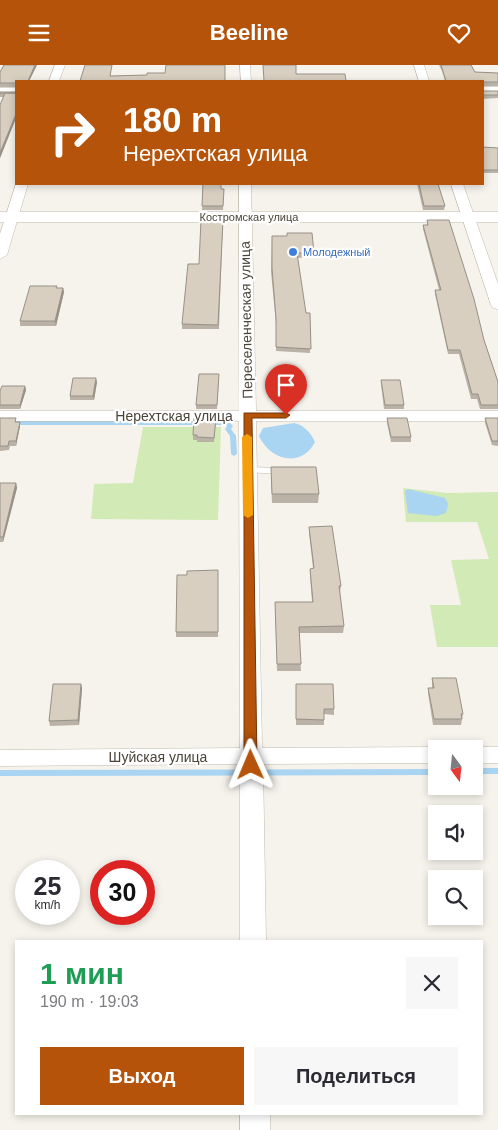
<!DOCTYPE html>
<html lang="ru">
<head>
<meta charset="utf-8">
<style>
	:root { --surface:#fff; --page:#f7f7f7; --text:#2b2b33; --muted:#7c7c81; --accent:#b45309 }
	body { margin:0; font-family:Helvetica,sans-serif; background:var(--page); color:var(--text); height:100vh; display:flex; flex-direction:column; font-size:19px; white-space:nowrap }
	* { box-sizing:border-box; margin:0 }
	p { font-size:16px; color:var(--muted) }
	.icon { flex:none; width:28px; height:28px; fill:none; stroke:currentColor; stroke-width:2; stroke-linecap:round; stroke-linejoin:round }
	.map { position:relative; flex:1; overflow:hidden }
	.sheet { position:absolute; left:15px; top:875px; width:468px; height:175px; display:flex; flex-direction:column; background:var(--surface); border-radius:0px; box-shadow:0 2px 8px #0003 }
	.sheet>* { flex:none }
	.hud { position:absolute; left:15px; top:15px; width:469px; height:105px; border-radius:0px; box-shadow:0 2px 8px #0003; background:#b45309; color:#fff; overflow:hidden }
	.needle { width:32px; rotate:165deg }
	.fabs { position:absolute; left:428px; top:675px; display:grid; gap:10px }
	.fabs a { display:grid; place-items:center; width:55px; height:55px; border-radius:0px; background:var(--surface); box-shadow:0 2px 8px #0003; font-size:25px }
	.speed { position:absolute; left:15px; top:795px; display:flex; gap:10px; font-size:25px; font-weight:700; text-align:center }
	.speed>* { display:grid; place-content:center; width:65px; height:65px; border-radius:50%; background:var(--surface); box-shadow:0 2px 8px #0003; line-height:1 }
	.speed small { font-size:12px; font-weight:400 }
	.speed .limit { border:8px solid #d22; background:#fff; color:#111 }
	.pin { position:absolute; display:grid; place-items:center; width:42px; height:42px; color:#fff; margin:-51px -21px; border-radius:50% 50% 50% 0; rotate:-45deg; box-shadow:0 0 5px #0007 }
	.pin .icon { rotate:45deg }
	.me { position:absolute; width:55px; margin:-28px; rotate:359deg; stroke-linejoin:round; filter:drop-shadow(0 0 4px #0008) }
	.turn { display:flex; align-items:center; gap:18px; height:105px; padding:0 25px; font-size:22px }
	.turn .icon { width:65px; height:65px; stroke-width:2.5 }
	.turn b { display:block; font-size:35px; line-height:42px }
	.round { display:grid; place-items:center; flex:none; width:52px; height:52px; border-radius:0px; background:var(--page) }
	.overview { display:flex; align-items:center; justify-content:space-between; height:85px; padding:0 25px }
	h1 { font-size:30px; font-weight:800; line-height:38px; color:#1e9e55 }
	.button { display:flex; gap:10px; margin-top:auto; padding:10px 25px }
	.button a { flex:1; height:58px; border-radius:0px; background:var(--accent); color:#fff; font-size:20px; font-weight:800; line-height:58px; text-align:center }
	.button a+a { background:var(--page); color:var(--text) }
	header { display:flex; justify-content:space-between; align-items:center; height:65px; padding:0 25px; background:var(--accent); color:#fff; font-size:22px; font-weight:800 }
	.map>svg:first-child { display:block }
</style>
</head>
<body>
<header><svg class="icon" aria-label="menu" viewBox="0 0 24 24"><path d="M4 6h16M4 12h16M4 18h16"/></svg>Beeline<svg class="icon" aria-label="heart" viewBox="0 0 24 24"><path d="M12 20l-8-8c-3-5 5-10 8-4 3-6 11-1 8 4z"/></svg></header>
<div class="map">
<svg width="498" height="1065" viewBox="0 0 498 1065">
	<rect width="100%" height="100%" fill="#f6f3ec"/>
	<path fill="#d2eab5" d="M143,362h78l-3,93 -127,-1 3,-35 39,-1z
		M403,423l45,5 50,-1v155h-61l-7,-42h31l-10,-45 38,-1 -12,-37h-71z"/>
	<path fill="#a9d4f2" d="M294,358c10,2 17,10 21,19 -14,27 -45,18 -56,-6l4,-8z
		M408,424l37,9 3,6 -2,9 -10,3 -28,-3 -3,-22z"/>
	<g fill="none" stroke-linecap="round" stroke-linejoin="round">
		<path fill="#a9d4f2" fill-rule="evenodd" d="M0,356h227l2,1 4,4 -2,3 5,7 1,18 -3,2 -3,-2 -1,-18 -5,-7 2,-3 -2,-1h-225z
			M474,703h24v6h-24z
			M436,704v6l-436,1v-6z"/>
		<g stroke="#c2bbae" stroke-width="1">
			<path id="service" d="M247,402l36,1 4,3 -4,3 -39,-2 -1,-2 1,-2z"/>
		</g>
		<g stroke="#c2bbae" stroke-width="1">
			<path id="minor" d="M55,0h10l-6,16h-10z
				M240,0h10l1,16h-10z
				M414,0h10l5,16h-10z
				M482,22h16v6h-16z
				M0,23h16v6h-16z
				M16,119h12l-21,71 -7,4v-25z
				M239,119h12l5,227h242v10h-242l6,327 174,-1 6,2h-6v14l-173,1 3,177h-26v-177l-240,2v-16l240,-2 -1,-327h-239v-10h239z
				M451,119h12l35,100v25l-5,-1 -2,-3z
				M474,682h24v16h-24v-14h-6z
				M240,1049h30v16h-30z"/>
		</g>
		<g stroke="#c2bbae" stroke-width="1">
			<path id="tertiary" d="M0,147h498v10h-498z"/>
		</g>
		<use href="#service" fill="#fff" fill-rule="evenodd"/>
		<use href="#minor" fill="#fff" fill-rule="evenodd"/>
		<use href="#tertiary" fill="#fff" fill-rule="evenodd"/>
	</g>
	<path fill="#bab2a6" d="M4,0h33l-8,16h-13v6h-16v-15z
		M439,0h32l4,7 23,1v13h-16v-5h-37l-3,-10z
		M482,26h16v7l-16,1z
		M0,27h16v26l-16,40 4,-61h-4z
		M482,82l16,1v25h-16z
		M203,119l18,5h3l-1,21h-21z
		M417,119h21l7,22 -1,4h-21z
		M223,155l-4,109h-37v-5l17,-60z
		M427,155l57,120 14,42v27h-18l-3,-10h-6l-12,-45h-11l-13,-60v-4h4l-16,-61v-4h4z
		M272,171l42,17v4l-17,1 9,55h4v40l-34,-2v-27l-5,-52z
		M57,223h6l1,4 -8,34h-36v-5z
		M219,313l-2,31h-21v-4z
		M381,315l23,25v4h-20l-3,-25z
		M97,317l-3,18h-24v-4z
		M25,321l1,4 -6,19h-20v-18z
		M0,353l16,4h4v4l-4,20h-6l-1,4 -9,1z
		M216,353l-2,24h-17v-2h-4v-5z
		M387,353l24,19v5h-20l-4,-19z
		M485,353h13v28l-6,-1 -7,-22z
		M271,412l48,17 -1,9h-46z
		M0,418h16l1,5 -14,54h-3v1z
		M309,462l32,59 -1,6 4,34 -1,7h-44l2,38h-24l-2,-69h37l-2,-27v-6l3,-1 -4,-35z
		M218,505v67h-42l1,-62h10z
		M432,613l31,36 -2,11h-28l-5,-32v-5h4z
		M81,619l1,5 -3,36 -29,1 -1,-5z
		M296,619l38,25v6l-10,-1v11h-28z"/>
	<path fill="#979187" d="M35,0h2l-8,16h-1z
		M16,49v4l-16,40v-5z
		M63,223l1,4 -8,34 -1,-5z
		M96,313l1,4 -3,18 -1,-4z
		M25,321l1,4 -6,19v-4z
		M20,357v4l-4,20v-5z
		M16,418l1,5 -14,54v-5z
		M81,619l1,5 -3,36 -1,-5z"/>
	<path fill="#d8cfc1" stroke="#979187" d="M4,0h31l-7,16h-12v2h-16v-11z
		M85,0h27l-2,11 37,-1v-2h18l1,-8h59v16h-145z
		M263,0h33v9h49l1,7h-82z
		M441,0h30l4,7 23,1v9h-16v-1h-36z
		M482,26h16v4h-16z
		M0,27h16v1h-16z
		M5,28h11v21l-16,39v-48z
		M482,82l16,1v22h-16z
		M203,119h18v5h3l-1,17h-21z
		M419,119h19l7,22h-21z
		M201,155h22l-5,105 -36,-1 6,-60h11z
		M427,155h22l25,79 10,41 14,42v23h-17l-3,-11h-6l-12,-44h-12l-13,-60h6l-18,-65h5z
		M287,168h25l2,20h-17l9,60h4l1,36 -35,-2v-28l-4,-51v-32h15z
		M30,221h27l-1,2h7l-8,33h-35z
		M199,309h20l-2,31h-21z
		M73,313h23l-3,18h-23z
		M381,315h19l4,25h-19z
		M2,321h23l-5,19h-20v-14z
		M0,353h16l-1,4h5l-4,19h-7l-1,5h-8z
		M194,353h22l-2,20 -17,-1v-2h-4z
		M387,353h20l4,19h-20z
		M485,353h13v23h-6z
		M271,402h45l3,27h-47z
		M0,418h16l-13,54h-3z
		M332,461l9,60h-2l5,40 -45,1 2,37h-24l-2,-62h38l-3,-33 4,-1 -5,-41z
		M218,505v62h-42l1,-57h10v-4z
		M432,613h24l7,36h-2l1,5h-28l-6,-31h6z
		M53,619h28l-3,36 -29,1z
		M296,619h37l1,25h-10v11l-28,-1z"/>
	<path fill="#b45309" stroke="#753606" d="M244,348h42l4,2 -4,3h-34l5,347 -1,3h-10l-2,-3z"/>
	<path fill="#f59e0b" d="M247,369l5,3 1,78 -5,3 -5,-3 -1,-78z"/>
	<circle fill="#3f7fe0" stroke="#fff" stroke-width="2" cx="293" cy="187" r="5"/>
	<g text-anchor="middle" stroke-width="4.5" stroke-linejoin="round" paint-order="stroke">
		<g font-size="11" fill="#4b4439" stroke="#fff">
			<text x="249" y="156">Костромская улица</text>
		</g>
		<g font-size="11" fill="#366cbe" stroke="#fff" text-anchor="start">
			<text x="303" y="191">Молодежный</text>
		</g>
		<g font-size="14" fill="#4b4439" stroke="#fff">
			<text transform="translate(246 255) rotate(-91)" y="5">Переселенческая улица</text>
			<text x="174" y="356">Нерехтская улица</text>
			<text x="158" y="697">Шуйская улица</text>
		</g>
	</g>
</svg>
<div class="fabs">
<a><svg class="needle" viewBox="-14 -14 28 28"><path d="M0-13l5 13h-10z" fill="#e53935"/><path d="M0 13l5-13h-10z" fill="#7c7c81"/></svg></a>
<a><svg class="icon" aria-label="sound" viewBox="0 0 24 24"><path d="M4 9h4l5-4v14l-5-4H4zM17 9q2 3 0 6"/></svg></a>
<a><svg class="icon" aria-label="search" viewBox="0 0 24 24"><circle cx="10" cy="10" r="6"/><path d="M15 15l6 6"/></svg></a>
</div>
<div class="speed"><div>25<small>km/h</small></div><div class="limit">30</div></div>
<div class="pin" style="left:286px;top:350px;background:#d93025"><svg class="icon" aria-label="arrive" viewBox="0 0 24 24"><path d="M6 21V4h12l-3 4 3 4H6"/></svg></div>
<svg class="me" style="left:251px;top:700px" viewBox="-20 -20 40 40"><path d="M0-17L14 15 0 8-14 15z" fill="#b45309" stroke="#fff" stroke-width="4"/></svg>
<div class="hud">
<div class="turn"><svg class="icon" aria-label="right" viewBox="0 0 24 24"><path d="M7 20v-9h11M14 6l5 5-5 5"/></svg><div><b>180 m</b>Нерехтская улица</div></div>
</div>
<section class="sheet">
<div class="overview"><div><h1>1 мин</h1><p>190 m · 19:03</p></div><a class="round"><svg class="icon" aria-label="close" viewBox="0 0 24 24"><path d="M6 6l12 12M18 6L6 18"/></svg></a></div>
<div class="button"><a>Выход</a><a>Поделиться</a></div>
</section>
</div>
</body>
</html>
